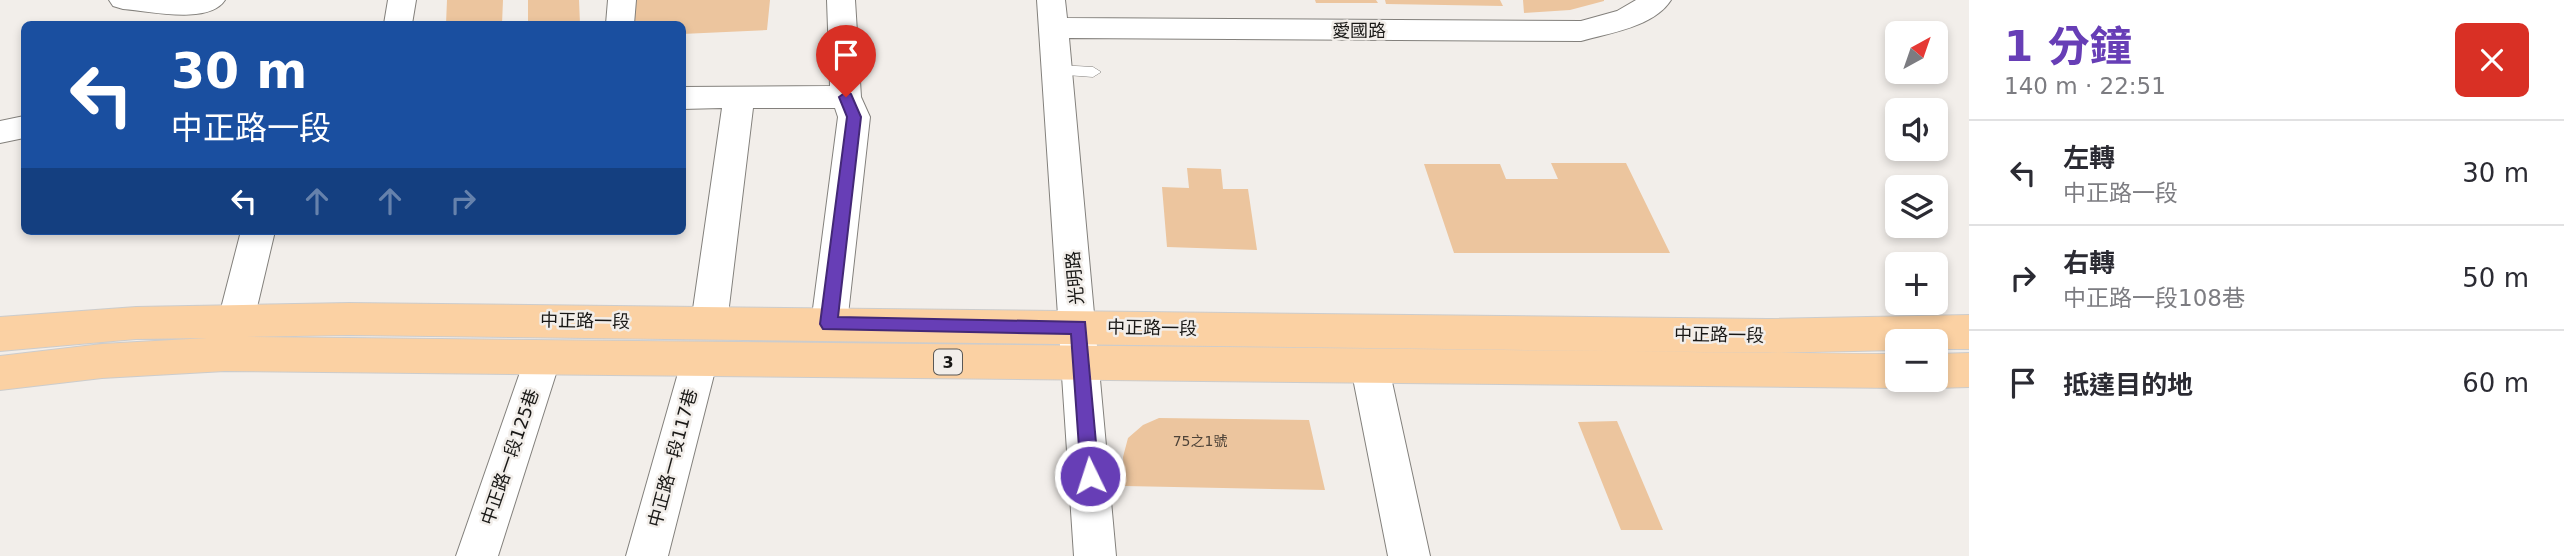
<!DOCTYPE html>
<html lang="zh-TW">
<head>
<meta charset="utf-8">
<style>
	:root { --surface:#fff; --page:#f2f2f3; --text:#2b2b33; --muted:#7c7c81; --line:#e1e1e2; --accent:#673eb6 }
	body { margin:0; font-family:"DejaVu Sans","Noto Sans TC",sans-serif; background:var(--page); color:var(--text); height:100vh; display:flex; flex-direction:column; font-size:26px; white-space:nowrap }
	* { box-sizing:border-box; margin:0 }
	p { font-size:23px; color:var(--muted) }
	.icon { flex:none; width:38px; height:38px; fill:none; stroke:currentColor; stroke-width:2; stroke-linecap:round; stroke-linejoin:round }
	.map { position:relative; flex:1; overflow:hidden }
	.side { display:flex; flex-direction:column; background:var(--surface); width:595px }
	.side>* { flex:none }
	.guide { position:absolute; left:21px; top:21px; width:665px; height:214px; border-radius:10px; box-shadow:0 4px 10px #0003; background:#1a4fa0; color:#fff; overflow:hidden }
	.needle { width:46px; rotate:40deg }
	.tools { position:absolute; left:1885px; top:21px; display:grid; gap:14px }
	.tools a { display:grid; place-items:center; width:63px; height:63px; border-radius:10px; background:var(--surface); box-shadow:0 4px 10px #0003; font-size:35px }
	.pin { position:absolute; display:grid; place-items:center; width:60px; height:60px; color:#fff; margin:-72px -30px; border-radius:50% 50% 50% 0; rotate:-45deg; box-shadow:0 0 7px #0007 }
	.pin .icon { rotate:45deg }
	.me { position:absolute; width:77px; margin:-38px; rotate:356deg; stroke-linejoin:round; filter:drop-shadow(0 0 5px #0008) }
	.turn { display:flex; align-items:center; gap:24px; height:147px; padding:0 35px; font-size:32px }
	.turn .icon { width:91px; height:91px; stroke-width:2.5 }
	.turn b { display:block; font-size:49px; line-height:60px }
	.lanes { display:flex; align-items:center; height:66px; padding:0 35px; background:#0003; justify-content:center; gap:35px; direction:ltr }
	.lanes .off { opacity:.35 }
	.round { display:grid; place-items:center; flex:none; width:74px; height:74px; border-radius:10px; background:var(--page) }
	.head { display:flex; align-items:center; justify-content:space-between; height:119px; padding:0 35px }
	h1 { font-size:42px; font-weight:700; line-height:52px; color:var(--accent) }
	ul { padding:0; list-style:none }
	li { display:flex; align-items:center; gap:21px; height:105px; padding:0 35px; border-top:2px solid var(--line) }
	li div { flex:1 }
	li b { display:block; font-size:26px }
	li em { font-style:normal }
	main { display:flex; flex:1; min-height:0 }
	.map>svg:first-child { display:block }
</style>
</head>
<body>
<main>
<div class="map">
<svg width="1969" height="556" viewBox="0 0 1969 556">
	<rect width="100%" height="100%" fill="#f2eeea"/>
	<path fill="#ecc59e" d="M447,0h56l-1,24h-56z
		M528,0h51l1,24h-52z
		M631,0h139l-3,30 -85,4v-10h-56z
		M1315,0h61l2,3h-62z
		M1385,0h115l3,6 -117,-2z
		M1523,0h81v1l-34,9 -46,3z
		M1551,163h75l44,90h-216l-30,-89h76l6,15h52z
		M1187,168l34,1 2,20h25l9,61 -90,-3 -5,-60 27,1z
		M1159,418l150,2 16,70 -200,-4 -2,-29 5,-19 15,-13z
		M1617,421l46,109h-42l-43,-108z"/>
	<g fill="none" stroke-linecap="round" stroke-linejoin="round">
		<g stroke="#83807c" stroke-width="1">
			<path id="lane" d="M1058,65l35,2 8,5 -8,5 -40,-3 -2,-4z"/>
		</g>
		<g stroke="#83807c" stroke-width="2">
			<path id="street" d="M109,0h116c-16,25 -76,11 -102,9l-10,-3z
				M388,0h28l-4,24h-28z
				M608,0h28l-2,24h-28z
				M827,0h28l6,97 9,20 -23,207 -5,11 -13,4 -13,-4 -5,-11 27,-207 -3,-9h-82l-26,215 -5,11 -13,4 -13,-4 -5,-11 31,-215 -40,1v-22l148,-1z
				M1037,0h28l2,18 514,3 36,-10 19,-11h35c-17,27 -62,33 -90,41l-512,-3 47,518h-42z
				M24,116v22l-24,5v-22z
				M241,231h34l-21,89 -5,10 -13,5 -13,-5 -5,-10z
				M543,342l13,5 5,11 -63,198h-42l69,-198 5,-11z
				M700,343l13,5 5,11 -50,197h-42l56,-197 5,-11z
				M1370,352l13,5 6,11 41,188h-42l-37,-188 6,-11z"/>
		</g>
		<g stroke="#ccc" stroke-width="2">
			<path id="primary" d="M349,303l1418,16 202,-4v34h-33v-8h-39v9l-130,3 -1418,-18 -103,2 1651,17v26h16l-16,8 -1672,-17 -123,7 -102,12v-34l102,-12 105,-6 -71,1 -136,12v-34l136,-10z
				M1969,353v34l-33,1 -14,-5 -2,-3h16v-26z"/>
		</g>
		<use href="#lane" fill="#fff" fill-rule="evenodd"/>
		<use href="#street" fill="#fff" fill-rule="evenodd"/>
		<use href="#primary" fill="#fbd1a3" fill-rule="evenodd"/>
	</g>
	<path fill="#673eb6" stroke="#432876" stroke-width="2" d="M846,92l5,2 10,23 -23,200 247,5 14,154 -3,5 -6,3 -6,-3 -3,-5 -10,-142 -248,-5 -3,-5 27,-207 -8,-20z"/>
	<g text-anchor="middle" stroke-width="5" stroke-linejoin="round" paint-order="stroke">
		<g font-size="14" fill="#4e4338">
			<text x="1200" y="446">75之1號</text>
		</g>
		<rect fill="#f2eeea" stroke="#5a5856" stroke-width="2" x="934" y="349.5" width="28" height="25" rx="5"/>
		<g font-size="16" font-weight="bold" fill="#191816">
			<text x="948" y="368">3</text>
		</g>
		<g font-size="18" fill="#191816" stroke="#f2eeea">
			<text x="1359" y="37">愛國路</text>
			<text transform="translate(1075 278) rotate(-95)" y="6">光明路</text>
			<text transform="translate(585 321) rotate(1)" y="6">中正路一段</text>
			<text transform="translate(1152 328) rotate(1)" y="6">中正路一段</text>
			<text transform="translate(1719 335) rotate(1)" y="6">中正路一段</text>
			<text transform="translate(510 457) rotate(-71)" y="6">中正路一段125巷</text>
			<text transform="translate(673 458) rotate(-75)" y="6">中正路一段117巷</text>
		</g>
	</g>
</svg>
<div class="tools">
<a><svg class="needle" viewBox="-14 -14 28 28"><path d="M0-13l5 13h-10z" fill="#e53935"/><path d="M0 13l5-13h-10z" fill="#7c7c81"/></svg></a>
<a><svg class="icon" aria-label="sound" viewBox="0 0 24 24"><path d="M4 9h4l5-4v14l-5-4H4zM17 9q2 3 0 6"/></svg></a>
<a><svg class="icon" aria-label="layers" viewBox="0 0 24 24"><path d="M12 4l9 5-9 5-9-5zM3 14l9 5 9-5"/></svg></a>
<a>+</a>
<a>−</a>
</div>
<div class="pin" style="left:846px;top:97px;background:#d93025"><svg class="icon" aria-label="arrive" viewBox="0 0 24 24"><path d="M6 21V4h12l-3 4 3 4H6"/></svg></div>
<svg class="me" style="left:1090px;top:476px" viewBox="-20 -20 40 40"><circle r="17" fill="#673eb6" stroke="#fff" stroke-width="3"/><path d="M0-11L8 9 0 5-8 9z" fill="#fff"/></svg>
<div class="guide">
<div class="turn"><svg class="icon" aria-label="left" viewBox="0 0 24 24"><path d="M17 20v-9H6M10 6l-5 5 5 5"/></svg><div><b>30 m</b>中正路一段</div></div>
<div class="lanes"><svg class="icon" aria-label="left" viewBox="0 0 24 24"><path d="M17 20v-9H6M10 6l-5 5 5 5"/></svg><svg class="icon off" aria-label="ahead" viewBox="0 0 24 24"><path d="M12 20V5M6 11l6-6 6 6"/></svg><svg class="icon off" aria-label="ahead" viewBox="0 0 24 24"><path d="M12 20V5M6 11l6-6 6 6"/></svg><svg class="icon off" aria-label="right" viewBox="0 0 24 24"><path d="M7 20v-9h11M14 6l5 5-5 5"/></svg></div>
</div>
</div>
<section class="side">
<div class="head"><div><h1>1 分鐘</h1><p>140 m · 22:51</p></div><a class="round" style="background:#d93025;color:#fff"><svg class="icon" aria-label="close" viewBox="0 0 24 24"><path d="M6 6l12 12M18 6L6 18"/></svg></a></div>
<ul>
<li><svg class="icon" aria-label="left" viewBox="0 0 24 24"><path d="M17 20v-9H6M10 6l-5 5 5 5"/></svg><div><b>左轉</b><p>中正路一段</p></div><em>30 m</em></li>
<li><svg class="icon" aria-label="right" viewBox="0 0 24 24"><path d="M7 20v-9h11M14 6l5 5-5 5"/></svg><div><b>右轉</b><p>中正路一段108巷</p></div><em>50 m</em></li>
<li><svg class="icon" aria-label="arrive" viewBox="0 0 24 24"><path d="M6 21V4h12l-3 4 3 4H6"/></svg><div><b>抵達目的地</b></div><em>60 m</em></li>
</ul>
</section>
</main>
</body>
</html>
